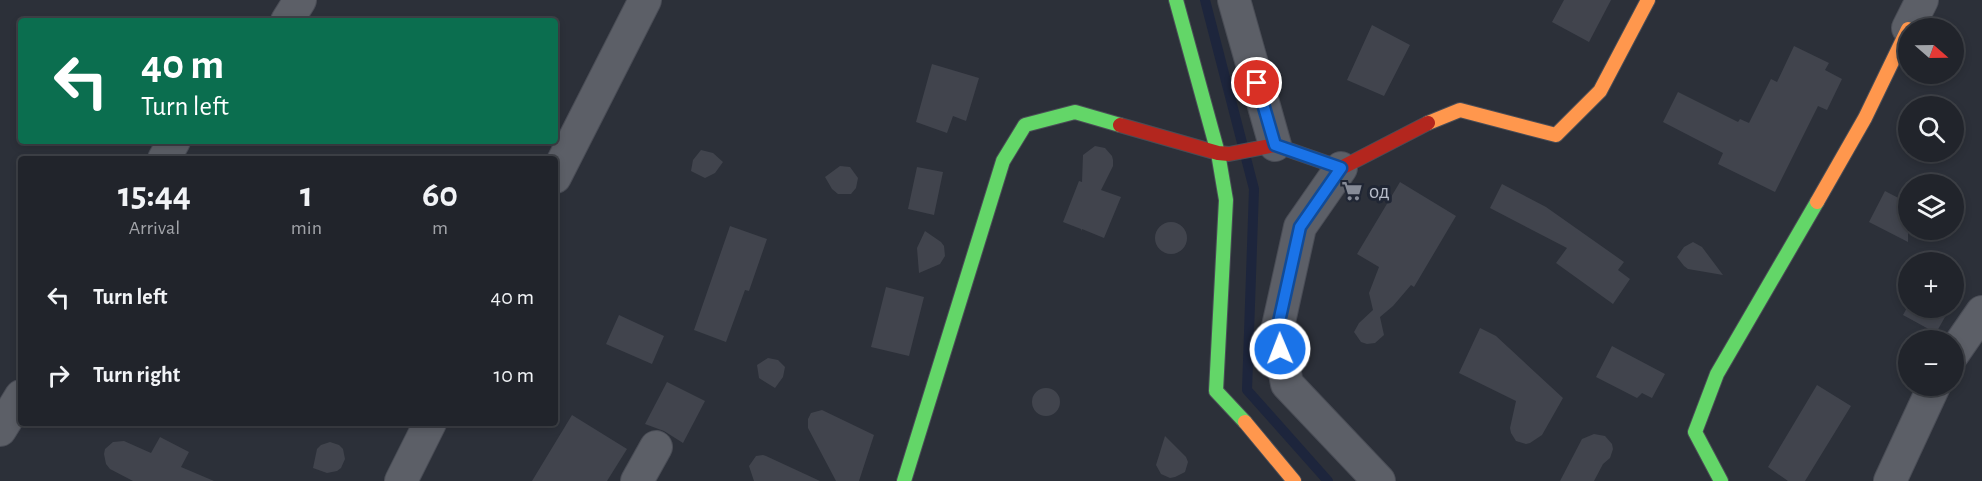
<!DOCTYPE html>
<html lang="en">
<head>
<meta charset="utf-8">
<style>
	:root { --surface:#21242b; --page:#2d3037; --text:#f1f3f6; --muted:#a2a4a9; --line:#3e4147 }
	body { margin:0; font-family:"Alegreya Sans",sans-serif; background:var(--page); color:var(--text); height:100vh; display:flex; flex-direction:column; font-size:22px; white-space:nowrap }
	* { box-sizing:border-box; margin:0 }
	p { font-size:20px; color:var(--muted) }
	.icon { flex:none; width:33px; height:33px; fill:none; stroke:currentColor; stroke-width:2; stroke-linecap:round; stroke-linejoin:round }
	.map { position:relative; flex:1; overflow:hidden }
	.panel { position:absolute; left:18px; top:156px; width:540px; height:270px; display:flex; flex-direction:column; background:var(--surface); border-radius:6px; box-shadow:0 3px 9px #0003,0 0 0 2px var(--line) }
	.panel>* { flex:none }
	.banner { position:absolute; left:18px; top:18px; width:540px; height:126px; border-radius:6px; box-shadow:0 3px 9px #0003,0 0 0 2px var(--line); background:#0b6e4f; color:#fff; overflow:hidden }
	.needle { width:39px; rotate:110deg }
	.tools { position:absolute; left:1898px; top:18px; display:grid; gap:12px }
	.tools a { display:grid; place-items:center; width:66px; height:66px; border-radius:50%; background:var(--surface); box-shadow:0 3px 9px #0003,0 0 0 2px var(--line); font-size:30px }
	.pin { position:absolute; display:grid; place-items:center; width:51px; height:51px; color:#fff; margin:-26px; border:3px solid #fff; border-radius:50%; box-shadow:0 2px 6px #0007 }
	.me { position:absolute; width:66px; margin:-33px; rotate:359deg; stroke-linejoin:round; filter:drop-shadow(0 0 4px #0008) }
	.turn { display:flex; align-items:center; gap:21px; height:126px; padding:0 24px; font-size:27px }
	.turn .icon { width:78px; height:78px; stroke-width:2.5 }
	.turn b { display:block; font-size:42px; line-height:51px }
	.eta { display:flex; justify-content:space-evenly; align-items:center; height:102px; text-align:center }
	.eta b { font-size:36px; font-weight:700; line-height:42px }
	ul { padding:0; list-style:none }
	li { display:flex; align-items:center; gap:18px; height:78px; padding:0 24px }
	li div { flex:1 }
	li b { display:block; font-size:22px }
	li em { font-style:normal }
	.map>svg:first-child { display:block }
</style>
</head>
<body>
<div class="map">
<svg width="1982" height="481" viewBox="0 0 1982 481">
	<rect width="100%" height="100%" fill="#2c3039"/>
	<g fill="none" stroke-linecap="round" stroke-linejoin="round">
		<path stroke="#1d253c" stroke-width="10" d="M1205,0l49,189 -7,201 81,91"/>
	</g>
	<path fill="#41444d" d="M1564,0h47l-22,42 -37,-20z
		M1372,25l38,20 -26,51 -37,-16z
		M1794,46l35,17 -4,7 17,9 -15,31 -9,-4 -43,86 -57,-28 5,-11 -60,-31 15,-30 60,30 2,-3 9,4 22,-44 6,3z
		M932,64l47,14 -13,43 -13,-5 -6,17 -31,-11z
		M1095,146l10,2 7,8 1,4v6l-12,24 20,7 -17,41 -22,-9 -1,2v-2l-18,-7 16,-41 3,1 1,-27z
		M701,150l12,3 10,9 -8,11 -10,5 -14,-7 2,-11z
		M840,166l10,1 8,11 -2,10 -5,6h-13l-6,-5 -7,-12z
		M917,167l26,5 -9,43 -26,-6z
		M1400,182l56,34 -42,71 -3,-2 -18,21 -13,11 4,18 -9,8 -8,1 -6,-2 -7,-10 5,-9 14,-13 -4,-17 10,-26 -22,-13z
		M1502,184l44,23 78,55 -6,8 12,9 -17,25 -57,-41 11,-15 -77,-40z
		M1885,191l23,12v39l-39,-20z
		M1155 238a16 16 0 1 1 32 0a16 16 0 1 1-32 0Z
		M730,226l37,13 -18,52 -4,-1 -19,52 -32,-12z
		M925,231l16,11 3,4 1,10 -5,8 -21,9 -2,-25z
		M1693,242l9,5 21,28 -35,-6 -4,-3 -7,-9 7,-10z
		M886,287l38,10 -15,59 -38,-9z
		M1908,306v2h42l-14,25 -33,-18z
		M619,315l45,21 -12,28 -46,-20z
		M1480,328l16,8 67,62 -21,37 -12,8 -4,1 -10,-3 -5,-8 -1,-5 6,-27 -57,-28z
		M1612,346l53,28 -13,24 -10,-5 -5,5 -41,-21z
		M768,358l10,2 7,7 -2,10 -8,11 -16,-10 -2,-13z
		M667,382l38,19 -22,42 -19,-12 -19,-7z
		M1817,385l34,21 -46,75h-17l-20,-14z
		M1032 402a14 14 0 1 1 28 0a14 14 0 1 1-28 0Z
		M822,410l52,25 -15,46h-23l-28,-53v-9l3,-6z
		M572,415l55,34 -20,32h-75z
		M1594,434l11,2 7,8 1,5 -3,9 -7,6 -9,17h-34l22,-42z
		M1165,436l21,21 2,5 -3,10 -10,5 -5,1 -9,-4 -5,-9z
		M160,437l29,15 -8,15 33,14h-81l-23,-12 -4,-5 -2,-10 1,-5 8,-7 11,-1 27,12z
		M330,442l9,3 4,4 2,10 -4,9 -4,3 -10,2 -14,-5 4,-19 4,-4z
		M763,455l3,1 54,25h-66l-5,-15 7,-10z"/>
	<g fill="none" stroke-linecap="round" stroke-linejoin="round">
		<g stroke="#4a4d56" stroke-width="34">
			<path id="street" d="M1234,0l41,145
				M287,21l13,-21
				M1908,28l14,-28
				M164,159l10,-18
				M1341,168l-41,59 -23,104 10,53 92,97
				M555,177l90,-177
				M1953,354l29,-42
				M0,430l21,-34
				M401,481l29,-58
				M637,481l19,-34
				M1890,481l44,-95"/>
		</g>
		<g stroke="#4a4d56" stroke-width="16">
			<path id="fast" d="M1176,0l42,153 8,47 -10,191 29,31
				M904,481l99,-320 22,-36 50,-13 45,13
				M1721,481l-26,-49 22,-58 100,-172"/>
		</g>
		<g stroke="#4a4d56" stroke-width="16">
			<path id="slow" d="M1428,123l32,-13 96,25 44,-44 48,-91
				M1817,202l48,-84 43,-89
				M1245,422l49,59"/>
		</g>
		<g stroke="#4a4d56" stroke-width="16">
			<path id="jam" d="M1120,125l98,28 11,1 46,-9 66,23 87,-45"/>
		</g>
		<use href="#street" stroke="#5c5f67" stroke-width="32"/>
		<use href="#fast" stroke="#63d668" stroke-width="14"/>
		<use href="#slow" stroke="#ff974d" stroke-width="14"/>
		<use href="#jam" stroke="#b3261e" stroke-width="14"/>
	</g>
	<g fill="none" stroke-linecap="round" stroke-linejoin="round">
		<g stroke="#114b97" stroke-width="15">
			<path id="route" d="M1257,83l18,62 66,23 -41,59 -23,104 3,18"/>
		</g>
		<use href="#route" stroke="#1a73e8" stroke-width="10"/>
	</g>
	<defs>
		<g id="supermarket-bare" transform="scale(1.62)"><path d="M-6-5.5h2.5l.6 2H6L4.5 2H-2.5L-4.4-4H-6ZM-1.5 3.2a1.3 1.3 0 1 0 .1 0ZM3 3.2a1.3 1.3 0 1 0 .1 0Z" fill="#868b97" stroke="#202634" stroke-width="2.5" paint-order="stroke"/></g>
	</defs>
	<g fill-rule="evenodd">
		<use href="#supermarket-bare" x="1352" y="191"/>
	</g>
	<g text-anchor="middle" stroke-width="6" stroke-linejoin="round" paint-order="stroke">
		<g font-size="21" fill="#b7bcc9" stroke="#202634" text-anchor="start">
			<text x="1369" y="198">од</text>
		</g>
	</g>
</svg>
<div class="tools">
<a><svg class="needle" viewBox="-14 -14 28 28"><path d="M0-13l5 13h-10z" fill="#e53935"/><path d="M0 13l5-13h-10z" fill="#a2a4a9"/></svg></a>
<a><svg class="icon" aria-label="search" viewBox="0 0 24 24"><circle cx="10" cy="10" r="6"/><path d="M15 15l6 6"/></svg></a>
<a><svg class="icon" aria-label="layers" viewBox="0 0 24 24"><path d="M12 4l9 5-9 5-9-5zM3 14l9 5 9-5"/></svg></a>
<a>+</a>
<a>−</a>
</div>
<div class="pin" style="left:1257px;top:83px;background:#d93025"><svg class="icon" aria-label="arrive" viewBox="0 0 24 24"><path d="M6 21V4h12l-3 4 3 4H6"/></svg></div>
<svg class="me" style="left:1280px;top:349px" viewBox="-20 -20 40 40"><circle r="17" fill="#1a73e8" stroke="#fff" stroke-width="3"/><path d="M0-11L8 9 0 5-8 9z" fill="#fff"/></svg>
<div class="banner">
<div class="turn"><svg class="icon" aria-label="left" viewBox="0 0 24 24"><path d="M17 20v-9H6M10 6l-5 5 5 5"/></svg><div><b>40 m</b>Turn left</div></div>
</div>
<section class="panel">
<div class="eta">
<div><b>15:44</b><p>Arrival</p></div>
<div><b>1</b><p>min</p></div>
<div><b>60</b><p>m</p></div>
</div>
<ul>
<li><svg class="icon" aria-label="left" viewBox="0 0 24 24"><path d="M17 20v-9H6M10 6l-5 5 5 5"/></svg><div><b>Turn left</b></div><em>40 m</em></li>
<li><svg class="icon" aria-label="right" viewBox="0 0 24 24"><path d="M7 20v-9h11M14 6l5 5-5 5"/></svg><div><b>Turn right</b></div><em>10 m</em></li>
</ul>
</section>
</div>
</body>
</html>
